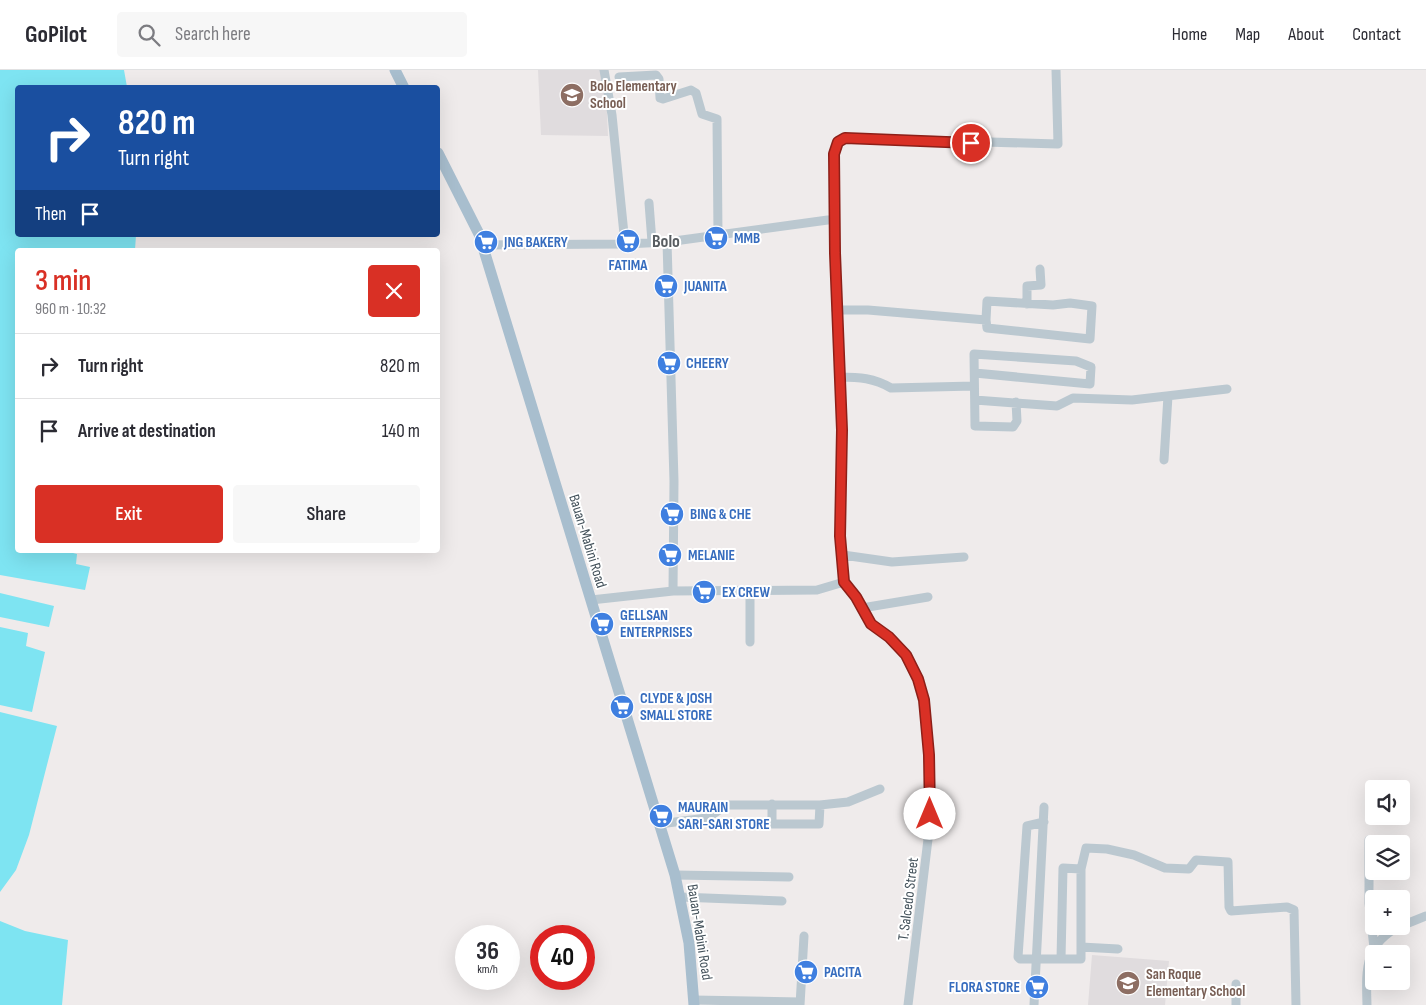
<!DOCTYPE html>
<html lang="en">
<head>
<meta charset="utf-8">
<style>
	:root { --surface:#fff; --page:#f7f7f7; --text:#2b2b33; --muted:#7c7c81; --line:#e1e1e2; --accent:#d93025 }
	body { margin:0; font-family:"Sofia Sans Condensed",sans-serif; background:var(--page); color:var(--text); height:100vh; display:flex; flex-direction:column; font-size:19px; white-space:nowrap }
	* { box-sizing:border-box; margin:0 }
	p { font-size:16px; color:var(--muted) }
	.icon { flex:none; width:28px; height:28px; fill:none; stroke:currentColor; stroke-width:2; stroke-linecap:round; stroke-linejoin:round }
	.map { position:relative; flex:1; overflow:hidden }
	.drawer { position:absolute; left:15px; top:178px; width:425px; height:305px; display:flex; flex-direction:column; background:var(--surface); border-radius:5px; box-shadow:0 5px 20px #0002 }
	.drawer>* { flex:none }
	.guide { position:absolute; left:15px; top:15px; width:425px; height:152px; border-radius:5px; box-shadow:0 5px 20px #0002; background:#1a4fa0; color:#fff; overflow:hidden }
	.buttons { position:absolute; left:1365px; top:710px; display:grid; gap:10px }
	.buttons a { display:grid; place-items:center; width:45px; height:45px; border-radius:5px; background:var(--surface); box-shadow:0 5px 20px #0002; font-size:25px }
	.speed { position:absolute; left:455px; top:855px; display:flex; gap:10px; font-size:25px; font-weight:700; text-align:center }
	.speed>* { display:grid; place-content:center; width:65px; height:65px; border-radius:50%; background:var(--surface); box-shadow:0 5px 20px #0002; line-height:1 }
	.speed small { font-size:12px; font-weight:400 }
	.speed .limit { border:8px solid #d22; background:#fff; color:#111 }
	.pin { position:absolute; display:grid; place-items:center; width:42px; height:42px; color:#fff; margin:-21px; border:2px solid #fff; border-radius:50%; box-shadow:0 1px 5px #0007 }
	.me { position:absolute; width:55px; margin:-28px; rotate:0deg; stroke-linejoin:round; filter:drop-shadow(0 0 4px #0008) }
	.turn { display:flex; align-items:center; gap:18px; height:105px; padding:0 20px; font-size:22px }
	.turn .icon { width:65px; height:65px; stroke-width:2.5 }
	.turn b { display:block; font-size:35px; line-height:42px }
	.then { display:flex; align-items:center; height:48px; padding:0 20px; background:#0003; gap:10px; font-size:19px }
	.round { display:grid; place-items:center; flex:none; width:52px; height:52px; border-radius:5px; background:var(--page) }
	.head { display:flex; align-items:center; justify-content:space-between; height:85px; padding:0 20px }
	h1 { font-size:30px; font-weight:600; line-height:38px; color:var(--accent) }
	.primary-button { display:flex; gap:10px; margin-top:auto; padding:10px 20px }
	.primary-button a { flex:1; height:58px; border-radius:5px; background:var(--accent); color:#fff; font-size:20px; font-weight:600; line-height:58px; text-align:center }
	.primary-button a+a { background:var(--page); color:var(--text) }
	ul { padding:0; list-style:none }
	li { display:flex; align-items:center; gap:15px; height:65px; padding:0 20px; border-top:1px solid var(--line) }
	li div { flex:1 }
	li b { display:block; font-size:19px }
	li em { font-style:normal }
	header { display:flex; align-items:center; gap:30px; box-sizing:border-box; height:70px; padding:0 25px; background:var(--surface); border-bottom:1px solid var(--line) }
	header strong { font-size:24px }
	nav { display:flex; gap:28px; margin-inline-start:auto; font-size:18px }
	.search { width:350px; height:45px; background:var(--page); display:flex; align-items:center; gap:12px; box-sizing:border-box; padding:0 18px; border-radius:5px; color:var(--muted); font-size:19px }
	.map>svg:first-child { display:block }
</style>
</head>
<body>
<header>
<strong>GoPilot</strong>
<div class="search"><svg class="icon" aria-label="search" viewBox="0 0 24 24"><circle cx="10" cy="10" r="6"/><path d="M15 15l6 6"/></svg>Search here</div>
<nav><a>Home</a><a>Map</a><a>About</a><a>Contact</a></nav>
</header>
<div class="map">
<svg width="1426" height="935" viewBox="0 0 1426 935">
	<rect width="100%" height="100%" fill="#efebeb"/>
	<path fill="#e0dcde" d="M538,0h67l3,66 -67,-1z
		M1092,885l77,6 -4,44h-77z"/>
	<path fill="#7ee4f2" d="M0,0h124l3,17 -109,1v147h118l-1,15h-117v300h43l16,4 -1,10 14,3 -5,23 -85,-15z
		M0,523l54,13 -5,21 -49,-10z
		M0,557l28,6 -2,13 19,6 -13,60 -32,-7z
		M0,642l57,14 -28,109 -13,35 -16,22z
		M0,851l25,10 43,9 -6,65h-62z"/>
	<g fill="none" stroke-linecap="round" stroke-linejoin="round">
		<path stroke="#bbc8d0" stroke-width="9" d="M604,0l8,45 13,129
			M619,7l37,-2 3,4 1,19 3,1 28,-9 5,3 6,21 15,5 1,117
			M649,133l3,39
			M667,172l7,239 -1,110
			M482,175l143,-1 42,-2 168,-23
			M1027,234v-18l14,-1 -1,-16
			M836,240h32l118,10 1,8 103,11 2,-33 -22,-3 -17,2 -66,-4 -1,19
			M975,303l115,11 1,-17 -15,-6 -102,-7 1,72 38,1 4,-6 -1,-19
			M840,307c19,0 34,1 51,11l83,-2
			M975,330l82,6 16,-8 59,2 95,-11
			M1164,390l4,-64
			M843,485l49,7 72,-5
			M750,520v52
			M591,530l82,-9 144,-1 27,-8
			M862,538l66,-11
			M772,734v20h47l1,-19
			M1044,752l-17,4 -9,131 2,2h61v-90l5,-21 21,1 27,6 31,13 24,1 7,-9 32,2 1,45 2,4 56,-4 7,3 2,95
			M659,754l48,-6 20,-13h93l28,-3 32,-13
			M1369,770v63l5,45
			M675,805l114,2
			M680,827l102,4
			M1401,856l25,-10
			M1081,877l37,2
			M1061,889l2,-91 18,1
			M1236,914v21
			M694,930l106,2
			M800,935l4,-69
			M908,935l21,-174v-76l-5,-55 -6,-21 -12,-24 -17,-18 -18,-13 -15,-27 -12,-15 -4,-46 2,-106 -7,-177 -1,-98 5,-13 6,-4 213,6 -2,-74
			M1034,935l10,-198
			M1367,935c-1,-35 -3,-61 33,-79"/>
		<path stroke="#a8bece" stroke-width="11" d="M395,0l9,18
			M438,83l41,81 196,641 14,68 5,62"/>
	</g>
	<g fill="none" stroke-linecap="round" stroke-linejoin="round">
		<g stroke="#8d1f18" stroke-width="12">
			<path id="route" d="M930,744l-1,-59 -5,-55 -6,-21 -12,-24 -17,-18 -18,-13 -15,-27 -12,-15 -4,-46 2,-106 -7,-177 -1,-99 4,-12 7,-4 126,5"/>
		</g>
		<use href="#route" stroke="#d93025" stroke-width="9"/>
	</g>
	<defs>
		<g id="school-disc" transform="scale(1.25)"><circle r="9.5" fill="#8d6e63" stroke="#fff"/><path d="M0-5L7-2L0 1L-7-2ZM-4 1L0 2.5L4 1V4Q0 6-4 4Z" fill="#fff"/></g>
		<g id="supermarket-disc" transform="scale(1.25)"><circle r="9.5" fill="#3f7fe0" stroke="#fff"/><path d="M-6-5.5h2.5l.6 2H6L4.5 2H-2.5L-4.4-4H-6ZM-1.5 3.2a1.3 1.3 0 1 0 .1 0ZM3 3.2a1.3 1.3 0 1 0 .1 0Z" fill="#fff"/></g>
	</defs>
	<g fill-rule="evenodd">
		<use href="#school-disc" x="572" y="25"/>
		<use href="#supermarket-disc" x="716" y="168"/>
		<use href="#supermarket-disc" x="628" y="171"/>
		<use href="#supermarket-disc" x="486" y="172"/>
		<use href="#supermarket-disc" x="666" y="216"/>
		<use href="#supermarket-disc" x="669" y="293"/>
		<use href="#supermarket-disc" x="672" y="444"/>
		<use href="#supermarket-disc" x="670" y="485"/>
		<use href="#supermarket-disc" x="704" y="522"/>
		<use href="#supermarket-disc" x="602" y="554"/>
		<use href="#supermarket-disc" x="622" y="637"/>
		<use href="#supermarket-disc" x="661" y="746"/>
		<use href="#supermarket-disc" x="806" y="902"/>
		<use href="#school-disc" x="1128" y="913"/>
		<use href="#supermarket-disc" x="1037" y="917"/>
	</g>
	<g text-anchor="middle" stroke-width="4" stroke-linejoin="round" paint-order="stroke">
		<g font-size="15" font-weight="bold" fill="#785e54" stroke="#fff" text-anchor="start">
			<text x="590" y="21">Bolo Elementary<tspan x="590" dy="17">School</tspan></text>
			<text x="1146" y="909">San Roque<tspan x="1146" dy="17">Elementary School</tspan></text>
		</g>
		<g font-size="15" font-weight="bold" fill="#366cbe" stroke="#fff" text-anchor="start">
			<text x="734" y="173">MMB</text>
			<text x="504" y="177">JNG BAKERY</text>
			<text x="628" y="200" text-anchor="middle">FATIMA</text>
			<text x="684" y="221">JUANITA</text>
			<text x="686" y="298">CHEERY</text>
			<text x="690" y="449">BING &amp; CHE</text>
			<text x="688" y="490">MELANIE</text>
			<text x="722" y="527">EX CREW</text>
			<text x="620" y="550">GELLSAN<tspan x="620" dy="17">ENTERPRISES</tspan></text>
			<text x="640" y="633">CLYDE &amp; JOSH<tspan x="640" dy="17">SMALL STORE</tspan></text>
			<text x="678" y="742">MAURAIN<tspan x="678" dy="17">SARI-SARI STORE</tspan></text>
			<text x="824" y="907">PACITA</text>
			<text x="1020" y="922" text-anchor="end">FLORA STORE</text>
		</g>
		<g font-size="15" fill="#43515a" stroke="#fff">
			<text transform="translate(588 471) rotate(73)" y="5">Bauan-Mabini Road</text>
			<text transform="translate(908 829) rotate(-83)" y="5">T. Salcedo Street</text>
			<text transform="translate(700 862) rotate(81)" y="5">Bauan-Mabini Road</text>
		</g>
		<g font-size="18" font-weight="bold" fill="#585d61" stroke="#fff">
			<text x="666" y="177">Bolo</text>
		</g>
	</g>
</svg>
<div class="buttons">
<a><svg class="icon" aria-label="sound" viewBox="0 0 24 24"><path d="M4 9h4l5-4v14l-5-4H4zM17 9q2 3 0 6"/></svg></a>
<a><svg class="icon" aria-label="layers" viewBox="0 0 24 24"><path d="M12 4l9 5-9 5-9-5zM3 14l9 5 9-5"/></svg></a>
<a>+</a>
<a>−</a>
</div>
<div class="speed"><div>36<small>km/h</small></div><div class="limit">40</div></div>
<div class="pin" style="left:971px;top:73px;background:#d93025"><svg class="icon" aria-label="arrive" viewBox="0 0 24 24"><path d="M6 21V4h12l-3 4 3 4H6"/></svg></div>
<svg class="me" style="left:930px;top:744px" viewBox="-20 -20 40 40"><circle r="19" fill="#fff"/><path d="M0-13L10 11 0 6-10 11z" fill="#d93025"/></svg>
<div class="guide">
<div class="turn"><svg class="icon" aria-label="right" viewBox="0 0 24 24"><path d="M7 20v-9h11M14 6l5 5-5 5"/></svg><div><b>820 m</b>Turn right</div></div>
<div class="then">Then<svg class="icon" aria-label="arrive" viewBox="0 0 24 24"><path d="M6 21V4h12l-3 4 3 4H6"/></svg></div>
</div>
<section class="drawer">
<div class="head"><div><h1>3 min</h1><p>960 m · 10:32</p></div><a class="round" style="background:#d93025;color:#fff"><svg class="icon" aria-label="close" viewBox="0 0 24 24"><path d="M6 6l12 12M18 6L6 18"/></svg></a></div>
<ul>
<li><svg class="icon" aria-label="right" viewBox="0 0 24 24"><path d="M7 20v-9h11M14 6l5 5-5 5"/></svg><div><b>Turn right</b></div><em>820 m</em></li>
<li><svg class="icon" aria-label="arrive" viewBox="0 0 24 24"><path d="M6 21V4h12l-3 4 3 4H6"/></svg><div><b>Arrive at destination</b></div><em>140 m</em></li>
</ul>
<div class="primary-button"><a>Exit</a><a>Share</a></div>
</section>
</div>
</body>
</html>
